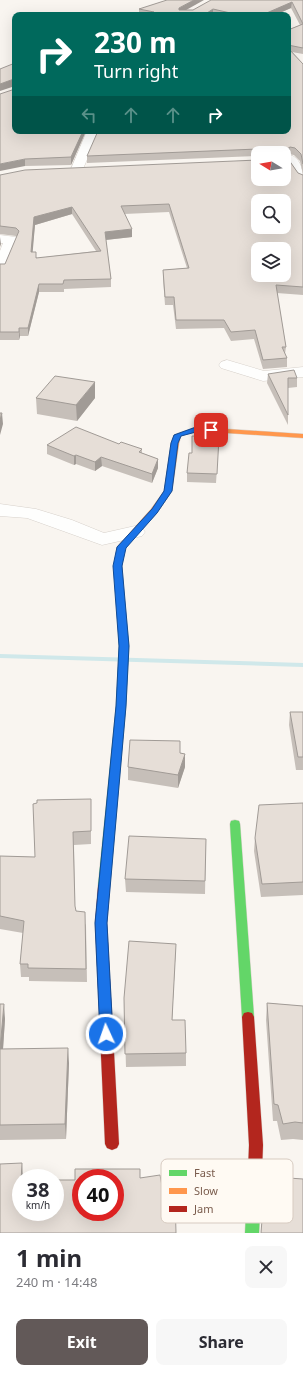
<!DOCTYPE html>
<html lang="en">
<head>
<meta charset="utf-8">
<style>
	:root { --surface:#fff; --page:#f7f7f7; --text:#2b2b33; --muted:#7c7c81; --accent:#625958 }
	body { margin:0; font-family:"Noto Sans",sans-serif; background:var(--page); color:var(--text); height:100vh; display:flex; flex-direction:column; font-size:15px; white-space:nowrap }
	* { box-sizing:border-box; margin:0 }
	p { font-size:13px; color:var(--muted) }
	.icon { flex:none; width:22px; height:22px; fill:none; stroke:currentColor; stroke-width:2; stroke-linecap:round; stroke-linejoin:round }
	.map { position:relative; height:1233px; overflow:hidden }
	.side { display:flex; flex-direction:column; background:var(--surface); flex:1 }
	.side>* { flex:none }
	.banner { position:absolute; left:12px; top:12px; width:279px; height:122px; border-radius:8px; box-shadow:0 4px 16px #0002; background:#00695c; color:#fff; overflow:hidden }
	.needle { width:26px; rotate:281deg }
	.controls { position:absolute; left:251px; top:146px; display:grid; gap:8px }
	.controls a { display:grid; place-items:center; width:40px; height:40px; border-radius:8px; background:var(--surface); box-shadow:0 4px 16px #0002; font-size:20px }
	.speed { position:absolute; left:12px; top:1169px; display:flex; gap:8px; font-size:20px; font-weight:700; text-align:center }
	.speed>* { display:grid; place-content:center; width:52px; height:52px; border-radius:50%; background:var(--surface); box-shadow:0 4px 16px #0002; line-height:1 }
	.speed small { font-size:10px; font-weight:400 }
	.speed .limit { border:6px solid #d22; background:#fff; color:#111 }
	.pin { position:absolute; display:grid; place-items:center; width:34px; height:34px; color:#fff; margin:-17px; border-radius:8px; box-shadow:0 2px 6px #0006 }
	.me { position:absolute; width:44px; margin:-22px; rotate:357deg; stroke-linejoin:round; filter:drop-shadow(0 0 3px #0008) }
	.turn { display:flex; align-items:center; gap:14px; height:84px; padding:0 16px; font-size:18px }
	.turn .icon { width:52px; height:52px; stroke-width:2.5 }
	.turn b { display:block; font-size:28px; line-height:34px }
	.lanes { display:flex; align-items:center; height:38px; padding:0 16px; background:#0003; justify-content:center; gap:20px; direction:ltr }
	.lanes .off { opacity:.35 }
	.round { display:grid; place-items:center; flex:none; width:42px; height:42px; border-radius:8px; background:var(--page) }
	.summary { display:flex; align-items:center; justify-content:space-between; height:68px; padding:0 16px }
	h1 { font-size:24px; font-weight:700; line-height:30px }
	.button { display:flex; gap:8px; margin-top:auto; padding:8px 16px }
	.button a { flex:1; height:46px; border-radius:8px; background:var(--accent); color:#fff; font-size:16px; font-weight:700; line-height:46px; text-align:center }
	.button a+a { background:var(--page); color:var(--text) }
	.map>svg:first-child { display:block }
</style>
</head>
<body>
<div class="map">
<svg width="303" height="1233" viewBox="0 0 303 1233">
	<rect width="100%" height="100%" fill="#f9f5f0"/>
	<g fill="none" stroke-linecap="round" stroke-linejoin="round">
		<path fill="#d0e8ea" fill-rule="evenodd" d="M0,654l303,9v4l-303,-9z"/>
		<g stroke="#d7d1cb" stroke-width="1">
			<path id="street" d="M87,131h12l-16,38 -6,4 -4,-1 -2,-3z
				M290,155c11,3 13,16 13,26l-4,-1 -15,-21z
				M0,235l16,2 2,3 -11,28 -2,3 -5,1v-21l3,-8h-3z
				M227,360l37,11 39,-4v10l-40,4 -42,-13 -2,-3 2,-3z
				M0,504l36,5 36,11 32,13 31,-7 7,2 3,4 -3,4 -40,9 -75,-27 -27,-2z"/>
		</g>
		<g stroke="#d9d2cb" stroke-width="1">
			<path id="fast" d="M120,590l4,3 5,53 -3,60 -16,180 -2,3 -4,1 -4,-1 -2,-3 18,-180 3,-60 -3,-53z
				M235,820l4,1 1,3 14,193 -2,4 -4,1 -4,-1 -2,-4 -12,-193 1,-3z
				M255,1165l5,1 2,5 -3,62h-14l3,-62 2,-5z"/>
		</g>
		<g stroke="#d9d2cb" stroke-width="1">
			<path id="slow" d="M196,427l107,7v4l-106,-7 -16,5 -2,7 -7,48 -15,22 -32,35 -3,18 2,27 -1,2h-6l-3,-29 3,-19 34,-38 13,-18 7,-48 3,-8z"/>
		</g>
		<g stroke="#d9d2cb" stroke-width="1">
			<path id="jam" d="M104,882l4,1 2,3 -3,37 12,221 -2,4 -5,2 -5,-2 -2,-4 -10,-221 3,-37 2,-3z
				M248,1012l4,1 2,4 9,128 -1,26 -2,5 -5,1 -5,-1 -2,-5 1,-26 -7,-128 2,-4z"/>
		</g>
		<use href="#street" fill="#fefefd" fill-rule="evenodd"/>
		<use href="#fast" fill="#63d668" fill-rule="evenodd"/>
		<use href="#slow" fill="#ff974d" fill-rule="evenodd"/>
		<use href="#jam" fill="#b3261e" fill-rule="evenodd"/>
	</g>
	<path fill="#c6bfb9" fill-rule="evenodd" d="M303,0v54l-11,-2 11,12v110l-3,-13 -6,-6 -5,-1 -3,2 12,17 5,2v120l-26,-2 9,54 -1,7 2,4v9l-24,2 -9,-30 -23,2 -7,-13 -48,1 -3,-24h-8l-2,-27v-8l24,-2 -18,-56 -45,2 8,23 -26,3 5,39v8l-47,2v3h-25l-11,44h-8l-1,4h-19v-76h5l12,-28h-1l-16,-2v-59l258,-15 26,-7h-26v4v-1l-171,7v-7l201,-25v-101l12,-5 -9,-17 -16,7h-136v-6l54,1zM72,214l24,37 -59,7 -5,-6 3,-27z
		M15,89l71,42 -15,34 -46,1z
		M268,374l29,4v9l-9,1v37l-21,-42z
		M36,398h59l-18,23 -40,-7z
		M219,437l-3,46 -29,-1v-9l5,-20z
		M119,444l23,5v4l16,6v9l-6,15 -50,-17 -7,5 -19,-7 -2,1 -27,-11v-9z
		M290,712h13v58h-7l-7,-45z
		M180,753l5,1v13l-7,21 -50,-8v-13z
		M303,803v92l-42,2 -7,-46 1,-13z
		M91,811v33l-17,1 1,64 1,2 10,14 1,57 -58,-1v-4h-8l-1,-13 3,-31 -23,-4v-73l35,1z
		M206,839l-1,55 -79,-2 -1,-13z
		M175,957l-3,63 14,33v13l-60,1 -2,-69z
		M267,1003l36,3v134l-10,-1 -12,1 -4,-19h-4l-7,-101z
		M0,1004l5,15 -2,30 66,14 -3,76 -66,1z
		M274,1177l29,56h-42l1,-13 9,-2 1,-26z"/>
	<path fill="#a19b96" d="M194,0h10l-25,14v1v-7z
		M292,2l-1,6 -16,7h-13z
		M213,9v6h-9z
		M14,79l1,7 -15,5v-7z
		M83,131h3l-15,34v-8z
		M290,147l-1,7 -5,4 -1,-6z
		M25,159v7l-25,5v-7z
		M72,207v7l-37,11 -3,35 -1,-8 3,-35z
		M132,229v8l-27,3v-8z
		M0,237l1,7 -1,3z
		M39,284v8l-11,44v-8z
		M19,328l1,8 -1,4z
		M95,382v16l-18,23 -1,-16z
		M2,413l1,11 -3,11v-15z
		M76,455v9l-2,1v-9z
		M101,457l1,9 -7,5v-9z
		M158,459v9l-6,15v-9z
		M185,754v13l-7,21v-13z
		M176,944l-1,13 -4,76 1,-13z
		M4,1004l1,15 -3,45 -2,-15z
		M68,1048l1,15 -3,76 -1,-15z
		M22,1163l1,15h-2z"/>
	<path fill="#e6ded7" stroke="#a19b96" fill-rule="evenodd" d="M167,0h27l-15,8v2h14l18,-10h92v48l-15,-3v-15l15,-6 -11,-22 -30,13h-23l-26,-6 -9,6h-57l7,-3 -15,-3z
		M288,48l15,16v100l-2,-10 -6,-6 -5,-1 -7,5 1,1h-25l-1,-4 -171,7 11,-25h190z
		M15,63v17l-1,-1 -14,5v-15z
		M15,89v42h68l-12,26 -46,2 -25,5v-70z
		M284,153l14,20 5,2v112l-27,-2 10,62h-4l5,11 -24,2 -8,-30 -24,2 -7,-12h-48l-2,-23h-9l-2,-27 26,-2 -20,-64 -48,2 11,23 -27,3 6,47 -47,1 -1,4h-24l-11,44h-9v4h-19v-68h5l14,-33 -3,-3 -16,-2v-51l25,-5 233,-10v19h26zM258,201h26v26h-26zM72,207l29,44 -65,7v-6h-5l3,-35zM258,249h26v26h-26z
		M294,370l3,8h-9v37l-20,-41z
		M55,376l40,6 -19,23 -40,-7z
		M0,413h2l-2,7z
		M76,427l43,17 2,-2 21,7 -3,3 19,7 -6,15 -51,-17 -6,5 -19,-7 -2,1 -27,-11z
		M192,436l27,1 -2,37 -30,-1 2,-20h3z
		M290,712h13v45h-5z
		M130,740l50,1v12l5,1 -7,21 -50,-8z
		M91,799v32l-18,1 2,74 1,5 9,1 1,57 -58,-1v-4h-8l4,-43 -24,-5v-60l35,1 -2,-53 4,-1v-3z
		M303,803v79l-41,2 -7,-46 4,-33z
		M129,836l77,3 -1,42 -80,-2z
		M129,941l47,3 -4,76h13l1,33 -61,1 -1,-56z
		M267,1003l36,3v117l-8,-1 -12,2 -5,-19 -4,-1z
		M0,1004h4l-4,45 68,-1 -3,76 -65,1z
		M22,1163l-1,18v31h34v-32h20v-11h65v9l20,-3 4,22h11l1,36h-176v-69zM81,1178h34v34h-34z
		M274,1177l29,2v54h-42l1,-13 10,-2z"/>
	<path fill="#1a73e8" stroke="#114b97" d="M196,427l15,1 4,2 -4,3 -15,-1 -15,4 -3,7 -6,48 -15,22 -31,35 -4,18 7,80 -3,60 -19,217 6,111 -2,4 -5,1 -4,-1 -2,-4 -5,-111 21,-217 3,-60 -6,-80 4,-19 35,-38 12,-18 7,-48 3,-8z"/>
	<rect x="161" y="1159" width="132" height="64" rx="6" fill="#fffaf3" stroke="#d7cbc1" stroke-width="1"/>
	<rect x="169" y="1170" width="18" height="6" fill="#63d668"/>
	<rect x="169" y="1188" width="18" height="6" fill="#ff974d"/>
	<rect x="169" y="1206" width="18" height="6" fill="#b3261e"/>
	<g font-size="11" fill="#7a5c4d">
		<text x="194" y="1177">Fast</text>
		<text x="194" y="1195">Slow</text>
		<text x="194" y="1213">Jam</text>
	</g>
</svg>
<div class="controls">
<a><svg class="needle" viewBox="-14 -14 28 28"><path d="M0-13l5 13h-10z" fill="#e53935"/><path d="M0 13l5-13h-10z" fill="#7c7c81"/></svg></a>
<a><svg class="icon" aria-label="search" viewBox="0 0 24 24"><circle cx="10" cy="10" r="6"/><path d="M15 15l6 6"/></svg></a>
<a><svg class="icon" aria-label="layers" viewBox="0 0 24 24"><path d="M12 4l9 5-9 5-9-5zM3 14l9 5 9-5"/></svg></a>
</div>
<div class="speed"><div>38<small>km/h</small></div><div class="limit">40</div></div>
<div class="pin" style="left:211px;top:430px;background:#d93025"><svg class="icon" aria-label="arrive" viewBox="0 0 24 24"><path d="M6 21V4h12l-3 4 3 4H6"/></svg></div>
<svg class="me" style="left:106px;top:1034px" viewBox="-20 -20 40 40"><circle r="17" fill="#1a73e8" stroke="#fff" stroke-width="3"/><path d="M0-11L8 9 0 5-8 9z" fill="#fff"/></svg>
<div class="banner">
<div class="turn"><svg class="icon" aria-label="right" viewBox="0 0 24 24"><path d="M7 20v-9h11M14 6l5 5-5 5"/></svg><div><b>230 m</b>Turn right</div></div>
<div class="lanes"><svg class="icon off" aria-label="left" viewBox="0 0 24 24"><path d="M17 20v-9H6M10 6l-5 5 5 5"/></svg><svg class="icon off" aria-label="ahead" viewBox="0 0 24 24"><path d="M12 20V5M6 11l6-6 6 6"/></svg><svg class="icon off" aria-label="ahead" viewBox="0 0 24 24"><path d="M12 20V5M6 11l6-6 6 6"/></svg><svg class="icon" aria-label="right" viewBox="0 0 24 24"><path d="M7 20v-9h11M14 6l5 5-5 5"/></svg></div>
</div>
</div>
<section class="side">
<div class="summary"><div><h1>1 min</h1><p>240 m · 14:48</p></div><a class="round"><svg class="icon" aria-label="close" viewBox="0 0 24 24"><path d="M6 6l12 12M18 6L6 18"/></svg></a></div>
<div class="button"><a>Exit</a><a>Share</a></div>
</section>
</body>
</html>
